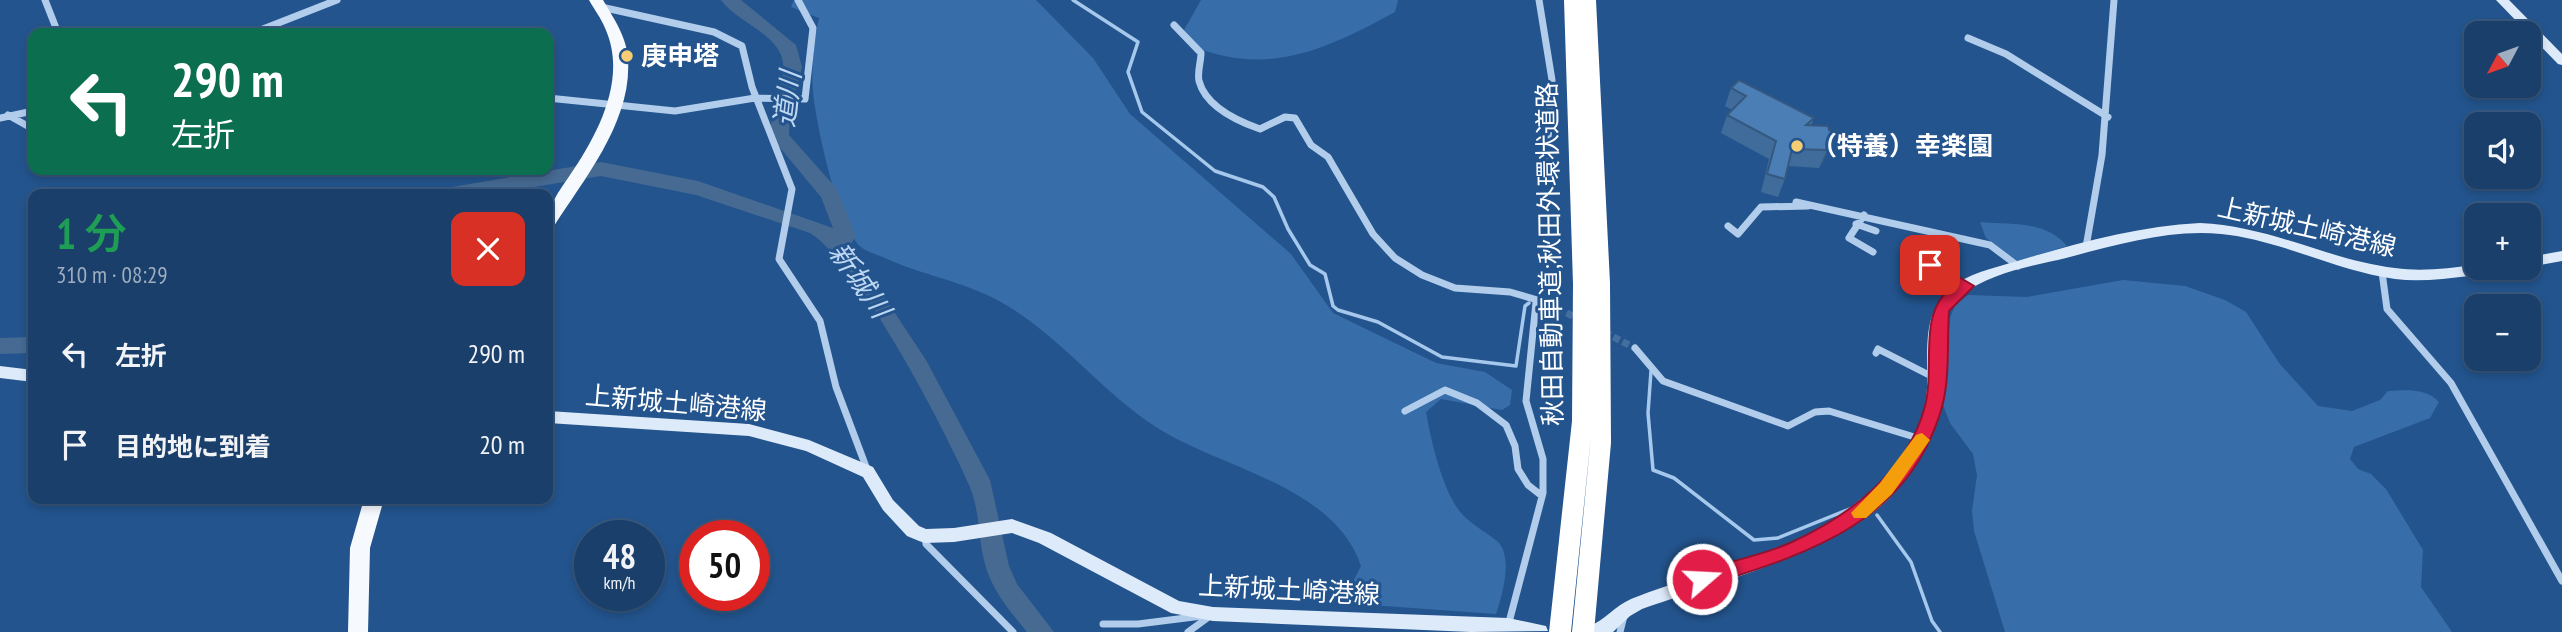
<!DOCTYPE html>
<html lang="ja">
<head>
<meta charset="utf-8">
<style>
	:root { --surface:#1a3f6a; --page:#274a72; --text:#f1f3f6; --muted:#9fafc1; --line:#38587e }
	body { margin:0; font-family:"PT Sans Narrow","Noto Sans JP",sans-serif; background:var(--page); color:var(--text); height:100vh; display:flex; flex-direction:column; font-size:26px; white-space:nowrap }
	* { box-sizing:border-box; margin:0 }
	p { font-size:23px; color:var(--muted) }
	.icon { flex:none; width:38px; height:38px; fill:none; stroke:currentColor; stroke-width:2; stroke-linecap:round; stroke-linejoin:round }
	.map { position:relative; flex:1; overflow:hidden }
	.sheet { position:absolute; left:28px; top:189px; width:525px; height:315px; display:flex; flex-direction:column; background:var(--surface); border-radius:14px; box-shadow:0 4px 10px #0003,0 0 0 2px var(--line) }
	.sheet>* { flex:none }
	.top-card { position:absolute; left:28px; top:28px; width:525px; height:147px; border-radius:14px; box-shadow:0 4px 10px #0003,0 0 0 2px var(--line); background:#0b6e4f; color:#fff; overflow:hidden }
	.needle { width:46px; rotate:229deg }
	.buttons { position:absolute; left:2464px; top:21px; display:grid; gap:14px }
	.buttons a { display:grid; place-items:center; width:77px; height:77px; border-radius:14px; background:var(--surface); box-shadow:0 4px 10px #0003,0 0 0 2px var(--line); font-size:35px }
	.speed { position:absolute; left:574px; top:520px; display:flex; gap:14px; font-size:35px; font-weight:700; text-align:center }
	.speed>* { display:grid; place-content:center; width:91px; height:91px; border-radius:50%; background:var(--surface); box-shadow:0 4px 10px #0003,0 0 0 2px var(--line); line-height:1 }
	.speed small { font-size:18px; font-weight:400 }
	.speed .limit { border:10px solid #d22; background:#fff; color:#111 }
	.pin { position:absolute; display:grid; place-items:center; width:60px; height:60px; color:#fff; margin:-30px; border-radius:14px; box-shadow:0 4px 10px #0006 }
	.me { position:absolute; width:77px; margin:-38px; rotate:71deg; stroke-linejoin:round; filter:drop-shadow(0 0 5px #0008) }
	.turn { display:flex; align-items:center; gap:24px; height:147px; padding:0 28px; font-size:32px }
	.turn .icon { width:91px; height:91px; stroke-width:2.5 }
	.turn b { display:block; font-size:49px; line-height:60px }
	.round { display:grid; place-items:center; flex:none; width:74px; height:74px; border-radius:14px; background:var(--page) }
	.overview { display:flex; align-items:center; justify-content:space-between; height:119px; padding:0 28px }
	h1 { font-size:42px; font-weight:600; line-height:52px; color:#1e9e55 }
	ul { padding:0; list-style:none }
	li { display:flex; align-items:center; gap:21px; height:91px; padding:0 28px }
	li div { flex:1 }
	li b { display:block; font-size:26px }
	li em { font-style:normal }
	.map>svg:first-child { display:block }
</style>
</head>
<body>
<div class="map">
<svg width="2562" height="632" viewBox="0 0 2562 632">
	<rect width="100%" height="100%" fill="#23548d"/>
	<path fill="#376eaa" d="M794,0h242l57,58 37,56 161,140 42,59 103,50 49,9 27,18 -2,15 -8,5 -61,-11 -15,13c5,29 17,81 36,102 10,11 24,18 35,27 17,15 5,55 -1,73l-125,-9 -25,-10 15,-29c-27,-81 -140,-97 -205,-139 -56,-36 -97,-93 -157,-126 -34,-19 -77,-26 -114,-43 -7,-3 -18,-6 -24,-11 -23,-20 -45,-123 -48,-155 -2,-25 1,-50 6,-74l-28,-11z
		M1201,0h197l-3,12c-68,37 -128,66 -205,33l-6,-15z
		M1980,222c32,3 65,-2 87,24l-49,15 -32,-23z
		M2123,280l62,6 40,14 21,12 33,51 39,43 34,5 28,-11 8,-9c18,-1 38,-3 51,11l-9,16 -76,29 -4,12 8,10 13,5 15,15 37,61 -2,37 31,45h-447l-31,-101 -2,-20 5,-36 -4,-21 -23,-31 -7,-18 7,-87 5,-13 13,-10 59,2z"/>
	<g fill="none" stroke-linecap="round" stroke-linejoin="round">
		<path stroke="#a5c8ec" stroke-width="3.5" d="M1073,0l65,42 -10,30 14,40 73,59 48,16 11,10 14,32 22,36 15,9 8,32 5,4 40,12 64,35 74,9 9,-60 4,-3
			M1651,371l-3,42 5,57 21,8 80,62 24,-2 74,-30 10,-8
			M1877,515l34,47 21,59 8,11"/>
		<path fill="#466a92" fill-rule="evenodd" d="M721,0h20l55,45 6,22 -12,47 -1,21 48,54 19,47 -6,9 76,115 64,120 19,86 8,18 37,48h-27c-17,-21 -35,-41 -42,-68 -7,-25 -5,-55 -16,-79 -24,-56 -111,-222 -159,-252l-114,-38 -95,-19 -109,18h-50l10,-7 149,-25 97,19 135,47 -12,-31 -50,-60c-2,-23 9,-43 12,-65 5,-36 -44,-47 -62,-72z
			M33,337v16l-33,1v-16z"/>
		<path stroke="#446e9e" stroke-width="7" stroke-dasharray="7 3.5" stroke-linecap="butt" d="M1548,303l30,16
			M1604,332l31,16"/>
		<path stroke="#b1cdeb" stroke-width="7" d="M45,0l13,33
			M1539,0l13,80 -5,75
			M601,7l113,25 28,14 10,41 40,102 -13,70 41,62 16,66 32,85
			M1174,25l27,28c0,9 -4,19 -2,28 7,26 38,40 61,48l25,-12 10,1 16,27 17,12 45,77 22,24 27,17 33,13 55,4 38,11
			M253,33l84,-33
			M1968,38l38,16 102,63
			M548,98l127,13 80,-13 50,1 8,-71 -15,-28
			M8,115l25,14
			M0,118l33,-7
			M1796,202l194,43 28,21
			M1864,215l-15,23 24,14
			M1856,224l20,7
			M1728,226l10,8 23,-27 47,-1
			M2086,247l16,-92 12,-155
			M1917,266l5,-3 23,8 21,15
			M2382,272l5,37 64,74 111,198
			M1635,348l28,33 125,45 27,-14 14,-1 92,28
			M1876,353l2,-4 57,29
			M1405,411l40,-21 32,13 29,22 9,21 3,23 10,16 14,11
			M925,536l1,8 87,88
			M1103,624h35l64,-8
			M1508,626l35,-133v-34l-17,-58 10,-99
			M1188,632l22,-16
			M1620,632l4,-16"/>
		<path fill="#ddeaf9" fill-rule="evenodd" d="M2496,0h13l53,54v11l-4,-1z
			M2200,223c71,3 128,37 195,45 27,4 54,0 81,-3v3h22c-6,8 -20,7 -29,8 -25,3 -50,6 -74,3 -59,-8 -114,-39 -174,-45 -52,-5 -105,11 -155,24 -34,8 -77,15 -104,37 -33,25 -15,84 -24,120 -7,29 -25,56 -44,78 -49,57 -181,90 -252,116l-12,7 -17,16h-27l2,-5c17,-7 27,-21 43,-28 81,-32 185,-51 250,-113 26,-25 44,-61 46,-98 1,-23 -2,-47 4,-69 4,-11 10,-23 19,-31 17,-14 43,-20 64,-26 60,-18 124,-36 186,-39z
			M2562,251v10l-33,6v-10z
			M0,366l33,4v12l-33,-4z
			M548,411l201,13 60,16 64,27 20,33 26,26 7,3 28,-1 58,-9 39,14 128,68 34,6 295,11 38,8 2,5 -77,1 -258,-11 -42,-8 -132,-70 -27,-10 -58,9 -29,1 -6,-2 -12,-5 -24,-26 -20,-33 -57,-26 -57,-15 -201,-13z"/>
		<path fill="#f6fafe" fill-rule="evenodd" d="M589,0h14c11,19 24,37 25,60 4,61 -43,118 -74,166l-6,2c-1,-22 10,-35 22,-53 28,-41 58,-97 35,-147 -4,-10 -11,-19 -16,-28z
			M364,499h20l-14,49 -2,84h-20l2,-84z"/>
		<path fill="#fff" fill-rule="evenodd" d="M1564,0h16l12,293 -12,-293h16l14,283 1,160 -17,189h-22l19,-196 -20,196h-22l23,-211 1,-137z"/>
	</g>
	<path fill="#406c9b" d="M1731,88l83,30 -3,8 18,4 9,1 -8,18 -11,19 -31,-2 -3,13 -7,18 -17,-5 8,-33 -48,-26 6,-18 5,-5 -7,-4z"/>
	<path fill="#34587e" d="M1838,131l-8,18 -11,19 8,-18z"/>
	<path fill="#4b7eb4" stroke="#34587e" stroke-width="2" d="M1739,80l75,38 -8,7 22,1 1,4 9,1 -11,19 -35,-1 -7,30 -18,-5 9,-33 -49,-26 19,-19 -15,-8z"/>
	<path fill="#e11d48" stroke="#92132f" stroke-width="2" d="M1930,260l44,26 -25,25c-2,30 1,67 -7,96 -34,118 -136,147 -240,180l-7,-2 -2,-6 2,-6c32,-12 67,-17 97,-31 59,-27 116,-71 133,-136 11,-39 -9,-93 28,-120l-28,-16v-9z"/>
	<path fill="#f59e0b" d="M1922,433l8,7 -38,54 -26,24h-12l-3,-5 29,-30 36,-48z"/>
	<g fill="#f7cd74" stroke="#23548d" stroke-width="2.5">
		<circle cx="627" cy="56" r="7"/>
		<circle cx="1797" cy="146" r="7"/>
	</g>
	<g text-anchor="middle" stroke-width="6" stroke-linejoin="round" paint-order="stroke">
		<g font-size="26" font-weight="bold" fill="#fff" stroke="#23548d" text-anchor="start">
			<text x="641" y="65">庚申塔</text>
			<text x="1811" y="155">（特養）幸楽園</text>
		</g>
		<g font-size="26" fill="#fff" stroke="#23548d">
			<text transform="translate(2307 227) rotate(13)" y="9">上新城土崎港線</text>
			<text transform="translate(1550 254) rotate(-91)" y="9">秋田自動車道;秋田外環状道路</text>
			<text transform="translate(676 403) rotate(5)" y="9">上新城土崎港線</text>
			<text transform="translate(1289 590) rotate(3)" y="9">上新城土崎港線</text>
		</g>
		<g font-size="28" font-style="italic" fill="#bdd7f2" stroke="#23548d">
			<text transform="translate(787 99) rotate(-83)" y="10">道川</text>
			<text transform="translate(860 280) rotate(55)" y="10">新城川</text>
		</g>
	</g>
</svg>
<div class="buttons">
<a><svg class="needle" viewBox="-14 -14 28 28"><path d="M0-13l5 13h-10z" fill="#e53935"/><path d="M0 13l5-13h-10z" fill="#9fafc1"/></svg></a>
<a><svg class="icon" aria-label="sound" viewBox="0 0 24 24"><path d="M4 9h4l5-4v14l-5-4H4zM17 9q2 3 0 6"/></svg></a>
<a>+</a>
<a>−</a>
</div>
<div class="speed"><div>48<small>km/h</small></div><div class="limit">50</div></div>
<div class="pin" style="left:1930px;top:265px;background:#d93025"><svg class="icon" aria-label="arrive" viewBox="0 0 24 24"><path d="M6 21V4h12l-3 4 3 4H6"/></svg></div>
<svg class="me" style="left:1702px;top:579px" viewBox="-20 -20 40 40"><circle r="17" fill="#e11d48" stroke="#fff" stroke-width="3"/><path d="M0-11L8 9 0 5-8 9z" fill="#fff"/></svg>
<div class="top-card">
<div class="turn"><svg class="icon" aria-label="left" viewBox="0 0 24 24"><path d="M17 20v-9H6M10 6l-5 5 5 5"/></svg><div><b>290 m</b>左折</div></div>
</div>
<section class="sheet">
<div class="overview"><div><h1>1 分</h1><p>310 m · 08:29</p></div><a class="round" style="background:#d93025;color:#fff"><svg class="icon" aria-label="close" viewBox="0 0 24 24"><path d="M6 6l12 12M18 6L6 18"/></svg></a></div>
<ul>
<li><svg class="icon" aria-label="left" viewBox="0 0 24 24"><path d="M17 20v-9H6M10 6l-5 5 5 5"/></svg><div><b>左折</b></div><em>290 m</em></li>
<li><svg class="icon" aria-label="arrive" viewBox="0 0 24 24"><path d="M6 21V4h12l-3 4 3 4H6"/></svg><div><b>目的地に到着</b></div><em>20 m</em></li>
</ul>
</section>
</div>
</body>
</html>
